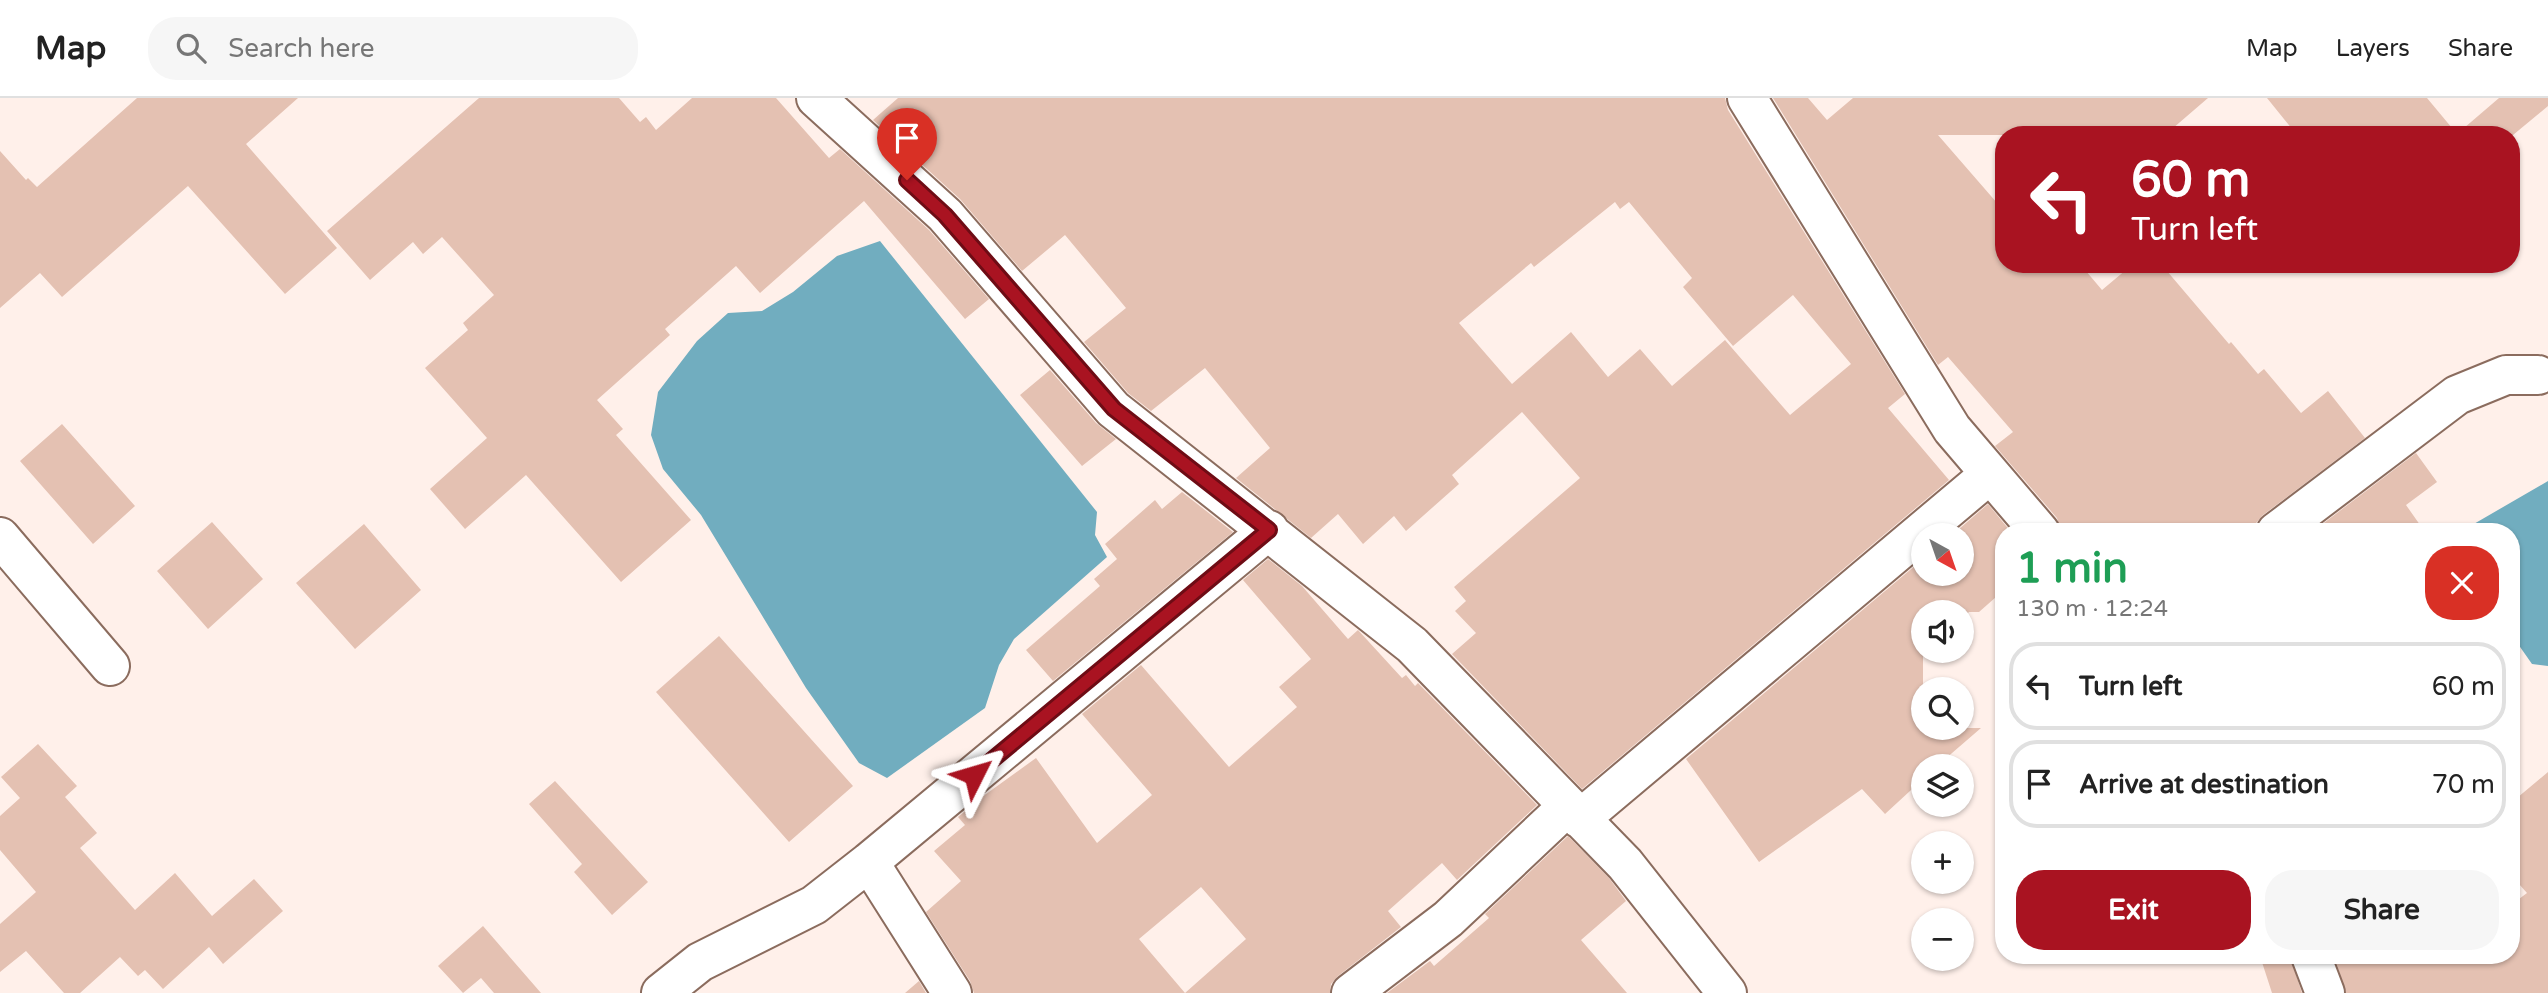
<!DOCTYPE html>
<html lang="en">
<head>
<meta charset="utf-8">
<style>
	:root { --surface:#fff; --page:#f6f6f6; --text:#222; --muted:#767676; --line:#e0e0e0; --accent:#a91321 }
	body { margin:0; font-family:"Varela Round",sans-serif; background:var(--page); color:var(--text); height:100vh; display:flex; flex-direction:column; font-size:26px; white-space:nowrap }
	* { box-sizing:border-box; margin:0 }
	p { font-size:23px; color:var(--muted) }
	.icon { flex:none; width:38px; height:38px; fill:none; stroke:currentColor; stroke-width:2; stroke-linecap:round; stroke-linejoin:round }
	.map { position:relative; flex:1; overflow:hidden }
	.drawer { position:absolute; left:1995px; top:425px; width:525px; height:441px; display:flex; flex-direction:column; background:var(--surface); border-radius:28px; box-shadow:0 2px 5px #0004 }
	.drawer>* { flex:none }
	.hud { position:absolute; left:1995px; top:28px; width:525px; height:147px; border-radius:28px; box-shadow:0 2px 5px #0004; background:#a91321; color:#fff; overflow:hidden }
	.needle { width:46px; rotate:140deg }
	.buttons { position:absolute; left:1911px; top:425px; display:grid; gap:14px }
	.buttons a { display:grid; place-items:center; width:63px; height:63px; border-radius:50%; background:var(--surface); box-shadow:0 2px 5px #0004; font-size:35px }
	.pin { position:absolute; display:grid; place-items:center; width:60px; height:60px; color:#fff; margin:-72px -30px; border-radius:50% 50% 50% 0; rotate:-45deg; box-shadow:0 0 7px #0007 }
	.pin .icon { rotate:45deg }
	.me { position:absolute; width:77px; margin:-38px; rotate:50deg; stroke-linejoin:round; filter:drop-shadow(0 0 5px #0008) }
	.turn { display:flex; align-items:center; gap:24px; height:147px; padding:0 21px; font-size:32px }
	.turn .icon { width:91px; height:91px; stroke-width:2.5 }
	.turn b { display:block; font-size:49px; line-height:60px }
	.round { display:grid; place-items:center; flex:none; width:74px; height:74px; border-radius:28px; background:var(--page) }
	.overview { display:flex; align-items:center; justify-content:space-between; height:119px; padding:0 21px }
	h1 { font-size:42px; font-weight:800; line-height:52px; color:#1e9e55 }
	.button { display:flex; gap:14px; margin-top:auto; padding:14px 21px }
	.button a { flex:1; height:80px; border-radius:28px; background:var(--accent); color:#fff; font-size:28px; font-weight:800; line-height:80px; text-align:center }
	.button a+a { background:var(--page); color:var(--text) }
	ul { padding:0; list-style:none }
	li { display:flex; align-items:center; gap:21px; height:88px; margin:0 14px 10px; padding:0 7px; border:4px solid var(--line); border-radius:28px }
	li div { flex:1 }
	li b { display:block; font-size:26px }
	li em { font-style:normal }
	header { display:flex; align-items:center; gap:42px; box-sizing:border-box; height:98px; padding:0 35px; background:var(--surface); border-bottom:2px solid var(--line) }
	header strong { font-size:33px }
	nav { display:flex; gap:38px; margin-inline-start:auto; font-size:24px }
	.search { width:490px; height:63px; background:var(--page); display:flex; align-items:center; gap:18px; box-sizing:border-box; padding:0 24px; border-radius:28px; color:var(--muted); font-size:26px }
	.map>svg:first-child { display:block }
</style>
</head>
<body>
<header>
<strong>Map</strong>
<div class="search"><svg class="icon" aria-label="search" viewBox="0 0 24 24"><circle cx="10" cy="10" r="6"/><path d="M15 15l6 6"/></svg>Search here</div>
<nav><a>Map</a><a>Layers</a><a>Share</a></nav>
</header>
<div class="map">
<svg width="2548" height="895" viewBox="0 0 2548 895">
	<rect width="100%" height="100%" fill="#fff0ea"/>
	<path fill="#71adbf" d="M880,143l217,271 -2,23 12,22 -93,82 -15,26 -14,43 -98,70 -28,-15 -53,-75 -105,-173 -38,-46 -12,-34 7,-43 39,-51 31,-28 34,-2 31,-19 44,-36z
		M2548,383v185l-16,-2 -21,-30v-102h-51z"/>
	<path fill="#e4c1b2" fill-rule="evenodd" d="M137,0h161l-52,46 91,104 -52,46 -97,-108 -126,111 -22,-24 -40,35v-157l26,29 2,-2 9,9z
		M479,0h140l21,24 6,-5 10,13 36,-32h84l53,60 11,-9 89,81 60,69 -24,20 -101,-118 -104,92 -24,-27 -71,63 5,6 -73,65 26,29 -7,6 75,85 -70,62 -95,-107 -61,54 -35,-40 57,-51 -62,-70 43,-38 -5,-7 31,-28 -52,-58 -19,17 -10,-12 -43,38 -43,-49z
		M898,0h827l3,12 177,284 -17,14 61,72 -367,309 -130,-135 24,-21 -21,-22 11,-10 -12,-14 126,-109 -58,-66 -70,63 7,9 -53,47 -12,-15 -31,28 -25,-30 -27,24 -75,-60 34,-30 -65,-80 -54,43 -23,-18 -44,-51 42,-34 -61,-73 -43,36 -62,-72 -87,-79zM1615,104l5,7 9,-7 63,76 -9,9 50,59 60,-51 58,69 -61,51 -65,-75 -53,46 -32,-37 -32,28 -37,-45 -59,52 -53,-61 72,-60 3,4z
		M1773,0h35l19,22 26,-22h355l-43,37h-227l66,76v53h76l22,26 31,-26h28l68,80 2,-2 27,32 6,-5 37,44 27,-22 37,47 -102,77 -7,8 -1,9h-194l-4,-14 -62,-72 18,-14 -65,-75 -10,8z
		M2267,0h160l30,36 42,-36h49v8l-35,29h-216z
		M1050,272l46,53 20,16 -34,27 -62,-71z
		M62,326l73,82 -42,38 -73,-83z
		M2416,355l21,29 -31,23 19,27h-113z
		M1182,394l51,40 -180,149 -27,-31 74,-64 -6,-7 23,-20 -12,-15 50,-44 7,9z
		M1988,406l23,28h-7v58l-25,22h-10l-7,7v-7h-39v39h3l-3,2v75h58l-44,38h-14v13l-38,35 -23,-25 -103,73 -73,-103 237,-200v15h39v-38h-11z
		M212,424l51,57 -55,50 -51,-58z
		M364,426l57,66 -66,59 -59,-66z
		M1268,461l34,27 46,53 10,-9 44,48 4,-3 9,11 3,-3 119,122 -80,75 -15,-17 -54,48 13,16 -63,49 -7,8 -1,9h-356l-4,-12 -44,-69 35,-31 -27,-30 31,-26 -7,-8 24,-20 54,-39 61,85 55,-48 -70,-81 59,-49 88,102 68,-60 -18,-20 32,-28 -68,-79zM1201,789l45,52 -61,54 -46,-54z
		M719,538l134,150 -64,56 -133,-150z
		M38,646l39,42 -12,11 32,36 -17,15 55,62 40,-37 37,43 42,-37 29,32 -60,53 -14,-17 -46,42 -18,-19 -7,6 -18,-19 -40,36h-16l-38,-42 -26,21v-48l36,-32 -36,-42v-34l20,-18 -19,-21z
		M2548,674v221h-202l-12,-37h177v-51l16,-12 -16,-18v-72z
		M555,683l93,101 -36,33 -38,-43 8,-8 -53,-60z
		M1568,738l41,42 17,23 -45,39 46,53h-240l43,-32 4,5 55,-48 -4,-4z
		M483,828l58,67h-47l-13,-15 -18,15 -25,-27z
		M2260,858h30l12,37h-30z
		M919,883l7,12h-21z"/>
	<g fill="none" stroke-linecap="round" stroke-linejoin="round">
		<g stroke="#8b6c5e" stroke-width="42">
			<path id="minor" d="M816,0l129,117 168,194 299,236 213,219 102,129
				M1747,0l205,331 88,103
				M2276,434l181,-137 49,-20h32
				M0,439l110,129
				M1580,721l410,-345
				M2311,858l14,37
				M661,895l39,-31 114,-57 55,-43
				M952,895l-83,-131 400,-332
				M1351,895l97,-74 120,-113"/>
		</g>
		<use href="#minor" stroke="#fff" stroke-width="38"/>
	</g>
	<g fill="none" stroke-linecap="round" stroke-linejoin="round">
		<g stroke="#6e0c15" stroke-width="18">
			<path id="route" d="M907,82l38,35 169,194 155,121 -295,245"/>
		</g>
		<use href="#route" stroke="#a91321" stroke-width="12"/>
	</g>
</svg>
<div class="buttons">
<a><svg class="needle" viewBox="-14 -14 28 28"><path d="M0-13l5 13h-10z" fill="#e53935"/><path d="M0 13l5-13h-10z" fill="#767676"/></svg></a>
<a><svg class="icon" aria-label="sound" viewBox="0 0 24 24"><path d="M4 9h4l5-4v14l-5-4H4zM17 9q2 3 0 6"/></svg></a>
<a><svg class="icon" aria-label="search" viewBox="0 0 24 24"><circle cx="10" cy="10" r="6"/><path d="M15 15l6 6"/></svg></a>
<a><svg class="icon" aria-label="layers" viewBox="0 0 24 24"><path d="M12 4l9 5-9 5-9-5zM3 14l9 5 9-5"/></svg></a>
<a>+</a>
<a>−</a>
</div>
<div class="pin" style="left:907px;top:82px;background:#d93025"><svg class="icon" aria-label="arrive" viewBox="0 0 24 24"><path d="M6 21V4h12l-3 4 3 4H6"/></svg></div>
<svg class="me" style="left:974px;top:677px" viewBox="-20 -20 40 40"><path d="M0-17L14 15 0 8-14 15z" fill="#a91321" stroke="#fff" stroke-width="4"/></svg>
<div class="hud">
<div class="turn"><svg class="icon" aria-label="left" viewBox="0 0 24 24"><path d="M17 20v-9H6M10 6l-5 5 5 5"/></svg><div><b>60 m</b>Turn left</div></div>
</div>
<section class="drawer">
<div class="overview"><div><h1>1 min</h1><p>130 m · 12:24</p></div><a class="round" style="background:#d93025;color:#fff"><svg class="icon" aria-label="close" viewBox="0 0 24 24"><path d="M6 6l12 12M18 6L6 18"/></svg></a></div>
<ul>
<li><svg class="icon" aria-label="left" viewBox="0 0 24 24"><path d="M17 20v-9H6M10 6l-5 5 5 5"/></svg><div><b>Turn left</b></div><em>60 m</em></li>
<li><svg class="icon" aria-label="arrive" viewBox="0 0 24 24"><path d="M6 21V4h12l-3 4 3 4H6"/></svg><div><b>Arrive at destination</b></div><em>70 m</em></li>
</ul>
<div class="button"><a>Exit</a><a>Share</a></div>
</section>
</div>
</body>
</html>
